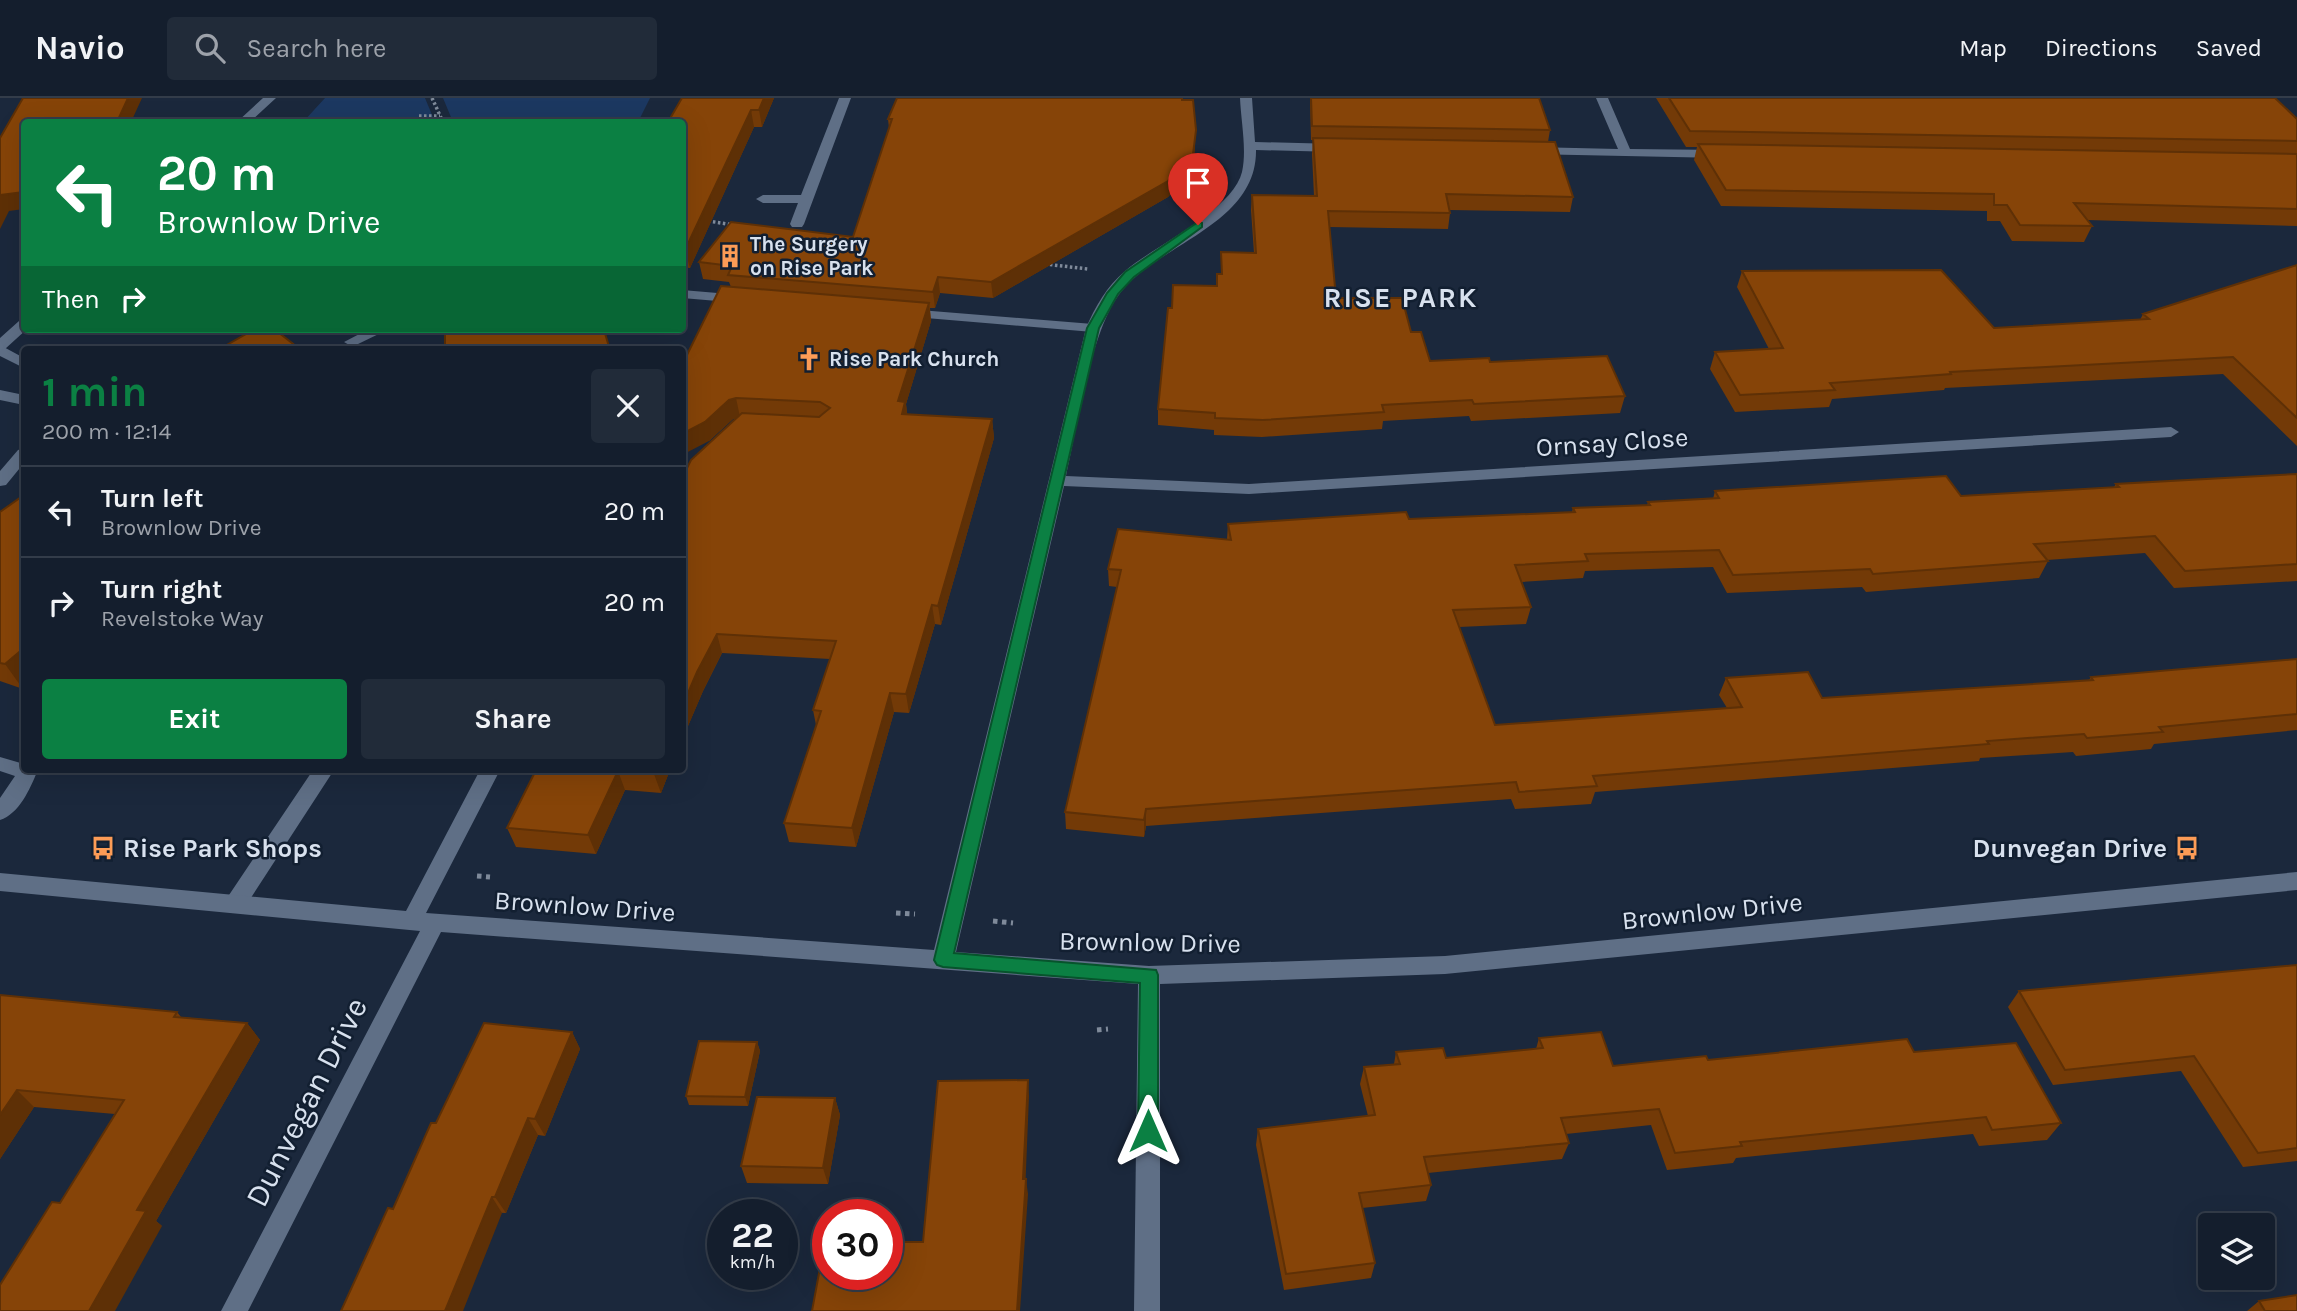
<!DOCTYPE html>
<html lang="en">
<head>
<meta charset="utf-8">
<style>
	:root { --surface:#141e2d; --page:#212b39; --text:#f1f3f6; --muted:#9da2aa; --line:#333c49; --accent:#0b8043 }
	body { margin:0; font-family:Karla,sans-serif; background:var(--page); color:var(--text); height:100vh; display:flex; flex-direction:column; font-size:26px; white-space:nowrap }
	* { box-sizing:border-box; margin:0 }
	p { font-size:23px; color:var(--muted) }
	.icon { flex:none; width:38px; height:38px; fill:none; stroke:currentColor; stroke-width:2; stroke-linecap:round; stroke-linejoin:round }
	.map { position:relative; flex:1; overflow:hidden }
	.side { position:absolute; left:21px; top:248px; width:665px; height:427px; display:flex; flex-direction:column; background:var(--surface); border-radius:7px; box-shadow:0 7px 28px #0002,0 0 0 2px var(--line) }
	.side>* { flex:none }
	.hud { position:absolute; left:21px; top:21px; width:665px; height:214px; border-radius:7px; box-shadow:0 7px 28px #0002,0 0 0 2px var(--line); background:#0b8043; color:#fff; overflow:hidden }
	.fabs { position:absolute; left:2198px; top:1115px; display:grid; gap:14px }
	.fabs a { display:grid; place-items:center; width:77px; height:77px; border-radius:7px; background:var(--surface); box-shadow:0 7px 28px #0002,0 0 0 2px var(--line); font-size:35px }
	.speed { position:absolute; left:707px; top:1101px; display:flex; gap:14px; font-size:35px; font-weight:700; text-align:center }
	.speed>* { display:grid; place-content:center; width:91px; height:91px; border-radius:50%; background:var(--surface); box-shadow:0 7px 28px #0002,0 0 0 2px var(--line); line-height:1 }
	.speed small { font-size:18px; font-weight:400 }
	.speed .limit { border:10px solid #d22; background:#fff; color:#111 }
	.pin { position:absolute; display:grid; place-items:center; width:60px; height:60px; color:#fff; margin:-72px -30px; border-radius:50% 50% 50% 0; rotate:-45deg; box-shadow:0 0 7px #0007 }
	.pin .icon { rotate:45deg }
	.me { position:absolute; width:77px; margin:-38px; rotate:0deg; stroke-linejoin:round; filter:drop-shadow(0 0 5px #0008) }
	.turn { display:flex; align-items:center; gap:24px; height:147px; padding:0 21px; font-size:32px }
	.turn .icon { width:91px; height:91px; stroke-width:2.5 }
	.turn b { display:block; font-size:49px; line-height:60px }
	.then { display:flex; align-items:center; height:66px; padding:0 21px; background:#0003; gap:14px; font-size:26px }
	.round { display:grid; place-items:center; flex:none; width:74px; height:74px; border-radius:7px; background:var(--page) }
	.head { display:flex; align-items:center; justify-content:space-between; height:119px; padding:0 21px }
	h1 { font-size:42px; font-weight:700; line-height:52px; color:var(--accent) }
	.button { display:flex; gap:14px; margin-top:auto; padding:14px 21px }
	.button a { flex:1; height:80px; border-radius:7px; background:var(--accent); color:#fff; font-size:28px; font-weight:700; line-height:80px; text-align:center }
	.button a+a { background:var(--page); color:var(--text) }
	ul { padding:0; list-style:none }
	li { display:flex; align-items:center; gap:21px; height:91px; padding:0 21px; border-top:2px solid var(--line) }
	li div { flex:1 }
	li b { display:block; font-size:26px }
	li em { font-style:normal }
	header { display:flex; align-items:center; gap:42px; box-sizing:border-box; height:98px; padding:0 35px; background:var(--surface); border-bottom:2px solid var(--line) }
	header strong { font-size:33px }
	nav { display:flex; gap:38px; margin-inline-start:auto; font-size:24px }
	.search { width:490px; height:63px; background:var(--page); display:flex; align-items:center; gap:18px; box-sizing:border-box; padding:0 24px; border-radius:7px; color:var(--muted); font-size:26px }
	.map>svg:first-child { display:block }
</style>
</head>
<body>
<header>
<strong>Navio</strong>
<div class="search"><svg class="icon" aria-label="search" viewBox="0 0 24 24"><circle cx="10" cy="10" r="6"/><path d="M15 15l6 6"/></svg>Search here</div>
<nav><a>Map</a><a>Directions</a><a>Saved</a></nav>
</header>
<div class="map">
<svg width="2297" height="1213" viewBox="0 0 2297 1213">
	<rect width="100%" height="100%" fill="#1b283c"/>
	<path fill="#1c3861" d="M325,0h100l10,24h-132z
		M443,0h207l-12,24h-185z"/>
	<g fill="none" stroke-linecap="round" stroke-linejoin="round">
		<path stroke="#7f8a9a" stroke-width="3.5" stroke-dasharray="2.5 2.5" stroke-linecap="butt" d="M432,0l11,24
			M419,18h21
			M708,123l26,4
			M1045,166l43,5
			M271,231l28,21"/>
		<path stroke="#7f8a9a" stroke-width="5" stroke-dasharray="4.5 4.5" stroke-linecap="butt" d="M477,778l13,1
			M896,815l19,1
			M993,823l20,2
			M1097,932l11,-1"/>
		<path fill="#5f6f86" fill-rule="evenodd" d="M682,192l59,5 7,4 -7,4 -59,-5z
			M907,211l186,15 7,4 -7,4 -191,-16 -2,-3 2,-3z
			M0,247l24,13v10l-24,-12z
			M0,292l24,5v10l-24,-5z
			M24,350v15l-18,22 -6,1v-15l18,-21z
			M0,659l24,7v6l13,2c-7,17 -18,42 -37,48v-22l15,-22 -15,-5z
			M313,672h21l-91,140 -8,3 -8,-3 -3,-6 3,-6z"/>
		<path fill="#5f6f86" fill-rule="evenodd" d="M839,0h12l-47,126 -2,3h-10l-2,-3 8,-21h-35l-7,-4 7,-4h38z
			M1240,0h12l3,44 82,2 6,4 -6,4 -81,-2c1,74 -96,93 -135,142 -31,39 -43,134 -55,184l183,8 922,-57 8,5 -8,5 -922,57 -185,-8 -108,466 193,14 296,-10 852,-84v18l-852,84 -285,10v327h-26l4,-327 -697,-52 -193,379h-27l199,-380 -420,-40v-18l406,38 74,-141h20l-74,143 508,37 152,-622c9,-21 21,-42 39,-57 29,-25 108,-61 117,-99 5,-22 -1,-51 -2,-74z
			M1596,0h12l22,51 92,1 6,4 -6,4 -194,-4 -2,-3 6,-4 86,2z
			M369,231h20l-33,16 -5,1 -7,-4z"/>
		<path fill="#5f6f86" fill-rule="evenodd" d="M263,0h13l-26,24h-13z
			M24,222v9h3l-22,20 -5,1v-12l19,-17z"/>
	</g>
	<path fill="#733a07" d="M682,0h92l-12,29h-8l-64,141 -8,-1z
		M1310,0h229l11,32 -2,12 25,55 -3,15 -121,-2 1,3 -2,16 -119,-2 7,71 75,34 19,29 60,1 135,34 -5,17 -149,8 -2,-5 -86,5 -1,8 -120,8 -48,-2v-5l-56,-5v-16l14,-101 44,-22 5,-12v-22l33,1 -3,-43 1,-15 62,1 -2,-42 1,-14h-2z
		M1656,0h619l22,21v107l-210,-6 5,6 -8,16 -72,-1 -12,-20h-13v-10l-266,-5 -27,-46 3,-13h-11z
		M888,21l307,27 -2,24 -25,27 -175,101 -53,-5 -5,15h-5l1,13 -25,83 1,10 85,5 2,19 -53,187 -6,-1 -26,89 -15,-1 -38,135 -67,-5 -5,-19 32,-98 -3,-15 17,-51 -108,-6 -19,38 -21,49v-262l54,-60 -3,1 -24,22 22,-154 -2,-5 -26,-3 -4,-17 154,-25 36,-109z
		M2297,167v181l-74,-72 -278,14 -1,2 -112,9 -3,8 -94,5 -25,-43 5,-17 54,-3 -32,-62 5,-16 252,57 146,-8 3,-6z
		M2297,376v107l-123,7 -29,-35 -98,7 1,1 -9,17 -173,14 -4,-5 -135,6 -14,-26 -128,4 -2,7 -61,4 9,25 -5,17 -67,3 36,98 232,-17 -8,-13 7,-17 96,20 267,-18 2,-3 206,-18v71l-143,14 -3,5 -75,7 -3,-4 -93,6 -1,3 -384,31 -4,12 -76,5 -4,-10 -365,27 -2,11 -78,-8 -1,-17 52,-225 -8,-1 -1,-17 119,-30 1,-15 181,-5 163,-7 1,-4 74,-2 1,-4 65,-3 2,-8 246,5 153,-9 2,-3z
		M0,414l23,177 -23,-8z
		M536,672h134l-9,23 -36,-3 -29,64 -80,-7 -9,-19z
		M2297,867v196l-54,6 -62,-96 -128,14 -45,-78 11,-16z
		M0,897l177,17 4,5 66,6 13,17 -104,181 6,5 -102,-23 55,-89 -81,-7 -34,52z
		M572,934l8,17 -35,87 -7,-1 -32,78 -113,-4 43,-86z
		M1539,940l74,28 95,-6 206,-8 147,71 -14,17 -68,6 -6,-12 -237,24 -3,5 -66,7 -16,-45 -85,9 3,9 -7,16 -134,14 3,12 -5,16 -64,7 13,55 -4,15 -87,12 -28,-145 2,-16 110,-13 -8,-32 4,-17 30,-3 2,-12 50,6 90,-9z
		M757,944l3,9 -12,55 -59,-1 -3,-9z
		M835,1000l5,17 -12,69 -81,-1 -6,-17z
		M2259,1203l38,10h-50z"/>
	<path fill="#5e3006" d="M128,0h14l-11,24h-14z
		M764,0h10l-12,29 -3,-17z
		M751,12l3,17 -64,141 -5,-18z
		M1196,32l-3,40 -25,27 -175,101 -2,-16z
		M24,94v17l-15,2 -9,18v-34z
		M938,179l2,16 -5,15 -2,-16z
		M929,205l2,18 -25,83 2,16 -4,12 -6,-31z
		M736,300l4,19 -7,2 -24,22 -27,14v-21l47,-34z
		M992,321l2,19 -53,187 -3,-19z
		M932,507l3,19 -26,89 -3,-19z
		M717,536l5,19 -19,38 -21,49v-33l15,-35z
		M24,550v40l-1,1 -18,-25z
		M890,595l4,19 -38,135 -4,-19z
		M656,672h14l-9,23 -7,-19z
		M618,673l7,19 -29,64 -8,-19z
		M1146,711v17l-2,11v-17z
		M247,925l13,17 -104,181 6,5 -47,85h-26l48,-101z
		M572,934l8,17 -35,87 -10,-17z
		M757,944l3,9 -12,55 -3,-9z
		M1028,982l1,16 -4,98 -2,-15z
		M17,992l17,17 -34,52v-44z
		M835,1000l5,17 -12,69 -5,-16z
		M528,1020l10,17 -32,78 -11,-16z
		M1026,1081l2,15 -8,117h-3z
		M492,1099l10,16 -39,98h-18z"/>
	<path fill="#864408" stroke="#5e3006" stroke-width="2" d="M23,0h105l-11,24h-93v70l-24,3v-57z
		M682,0h82l-5,12h-8l-66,140h-3v-128h-14z
		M897,0h285v2h11l3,30 -3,24 -25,27 -177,101 -53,-5 -5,15 -205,-17 4,-9 -33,-4 32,-40 122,15 39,-118h-4z
		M1311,0h228l11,32 -238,-4z
		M1669,0h606l22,21v22l-607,-10z
		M1313,40l242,4 18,55 -127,-3 4,19 -122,-2 8,87h66l9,34h10l9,29 59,-3 1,4 117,-6 18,40 -151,8 -2,-4 -90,5 2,7 -121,8 -48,-2v-5l-57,-4 10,-101h4l1,-23 44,1v-12h5l-1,-22 35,1 -4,-58 65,1z
		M1698,46l599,10v55l-223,-6 18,23 -72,-1 -13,-20h-13v-11l-268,-4z
		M2297,167v153l-64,-61 -283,15 1,2 -121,9 5,7 -95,5 -25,-43 68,-4 -41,-77 199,-1 53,58 155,-9 -6,-5z
		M721,188l208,17 -31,98 7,1 -3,12 90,5 -54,187 -6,-1 -26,89 -16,-1 -38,135 -68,-5 37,-112 -8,-1 23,-69 -119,-7 -20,38 -15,35v-229l9,-18 51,-47 77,4 11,-9 -10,-6 -84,-4 -7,2 -24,22 -23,12v-69z
		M255,231h19l27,21h-83z
		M445,231h140v4l19,-3 6,20h-165z
		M2297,376v90l-112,7 -30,-35 -121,8 14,17 -175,13 -3,-5 -137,6 -14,-25 -134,4 3,7 -73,4 16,42 -78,3 42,115 247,-18 -16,-29 82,-6 14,26 271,-18 -2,-3 206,-18v55l-138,13 4,5 -76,6 -3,-4 -97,7 2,3 -396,32 4,10 -78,6 -3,-10 -370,27 -2,11 -79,-8 56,-242 -13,-1 10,-40 113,11 -3,-16 178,-12 3,7 166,-7 -2,-4 77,-3 -2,-3 71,-4 -4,-7 231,-15 15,20 158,-9 -3,-3z
		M24,397v153l-19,16 -5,-1v-151z
		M536,672h120l-2,4 -36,-3 -30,64 -81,-7z
		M2297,867v183l-39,5 -64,-97 -129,14 -46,-79z
		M0,897l177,17 -3,5 73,6 -110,187 9,1 -57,100h-89v-26l52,-83 8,1 64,-103 -107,-10 -17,25z
		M484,925l88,9 -37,87 -7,-1 -33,79h-3l-47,114h-104l47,-103 5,1 38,-86h5z
		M1601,934l12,34 93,-10 2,4 199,-21 7,13 102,-9 45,80 -69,7 -6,-13 -246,25 2,4 -67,7 -16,-44 -98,9 8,25 -145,14 7,28 -72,8 16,70 -89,11 -28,-145 117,-14 -11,-48 36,-3 -4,-12 47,-4 3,10 97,-10 -4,-10z
		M699,943l58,1 -12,55 -59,-1z
		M1028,982l-5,99h3l-9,132h-205l13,-70 3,1v32h59v-32h36l15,-161z
		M757,999l78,1 -12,70 -82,-2z
		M2297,1197v16h-32l-6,-10z"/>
	<path fill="#0b8043" stroke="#07532c" stroke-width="2" d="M1198,124l4,1v4l-68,50 -16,17 -19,34 -145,625 202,17 2,5v156l-3,7 -7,3 -7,-3 -3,-7 2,-148 -197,-16 -6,-2 -3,-5 153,-632 20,-35 18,-21z"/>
	<defs>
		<g id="building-bare" transform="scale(1.89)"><path d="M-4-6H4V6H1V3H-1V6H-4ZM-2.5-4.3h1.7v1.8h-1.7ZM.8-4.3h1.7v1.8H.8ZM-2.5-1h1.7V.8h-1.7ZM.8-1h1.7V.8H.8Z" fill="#fd9c56" stroke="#121f31" stroke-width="2.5" paint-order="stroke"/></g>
		<g id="church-bare" transform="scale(1.89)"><path d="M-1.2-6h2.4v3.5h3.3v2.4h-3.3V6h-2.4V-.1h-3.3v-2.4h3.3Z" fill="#fd9c56" stroke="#121f31" stroke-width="2.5" paint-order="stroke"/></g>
		<g id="bus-bare" transform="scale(1.89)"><path d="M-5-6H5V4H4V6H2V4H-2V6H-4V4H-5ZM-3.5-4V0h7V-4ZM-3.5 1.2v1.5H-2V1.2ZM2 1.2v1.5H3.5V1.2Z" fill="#fd9c56" stroke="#121f31" stroke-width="2.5" paint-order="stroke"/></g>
	</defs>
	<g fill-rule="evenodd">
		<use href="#building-bare" x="730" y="158"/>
		<use href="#church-bare" x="809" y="261"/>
		<use href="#bus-bare" x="103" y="750"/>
		<use href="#bus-bare" x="2187" y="750"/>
	</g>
	<g text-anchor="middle" stroke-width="5" stroke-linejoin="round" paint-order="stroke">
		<g font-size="21" font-weight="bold" fill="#d8e1ee" stroke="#121f31" text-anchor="start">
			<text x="750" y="153">The Surgery<tspan x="750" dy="24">on Rise Park</tspan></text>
			<text x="829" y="268">Rise Park Church</text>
		</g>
		<g font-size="26" fill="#d8e1ee" stroke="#121f31">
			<text transform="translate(1612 344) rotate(-4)" y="9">Ornsay Close</text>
			<text transform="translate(585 808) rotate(4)" y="9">Brownlow Drive</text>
			<text transform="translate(1712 813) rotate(-6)" y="9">Brownlow Drive</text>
			<text transform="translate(1150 844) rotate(1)" y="9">Brownlow Drive</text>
		</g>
		<g font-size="26" font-weight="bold" fill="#d8e1ee" stroke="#121f31" text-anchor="start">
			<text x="123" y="759">Rise Park Shops</text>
			<text x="2167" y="759" text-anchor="end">Dunvegan Drive</text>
		</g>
		<g font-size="28" font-weight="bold" letter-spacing="2" fill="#d8e1ee" stroke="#121f31">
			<text x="1401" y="209">RISE PARK</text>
		</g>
		<g font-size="32" fill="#d8e1ee" stroke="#121f31">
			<text transform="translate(306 1004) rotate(-63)" y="11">Dunvegan Drive</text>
		</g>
	</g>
</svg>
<div class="fabs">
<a><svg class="icon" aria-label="layers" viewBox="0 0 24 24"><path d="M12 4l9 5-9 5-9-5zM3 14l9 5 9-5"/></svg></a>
</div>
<div class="speed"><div>22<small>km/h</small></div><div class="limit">30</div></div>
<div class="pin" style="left:1198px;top:127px;background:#d93025"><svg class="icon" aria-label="arrive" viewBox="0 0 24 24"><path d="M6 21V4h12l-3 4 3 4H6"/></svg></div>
<svg class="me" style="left:1148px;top:1033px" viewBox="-20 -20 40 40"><path d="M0-17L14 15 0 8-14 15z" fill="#0b8043" stroke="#fff" stroke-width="4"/></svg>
<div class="hud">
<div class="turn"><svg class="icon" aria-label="left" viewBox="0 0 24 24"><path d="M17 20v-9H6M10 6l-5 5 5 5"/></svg><div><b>20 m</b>Brownlow Drive</div></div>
<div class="then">Then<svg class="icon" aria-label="right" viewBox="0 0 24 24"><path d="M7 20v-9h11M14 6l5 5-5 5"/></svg></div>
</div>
<section class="side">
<div class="head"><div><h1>1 min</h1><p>200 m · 12:14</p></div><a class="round"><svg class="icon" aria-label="close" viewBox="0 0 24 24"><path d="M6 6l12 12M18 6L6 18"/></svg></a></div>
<ul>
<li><svg class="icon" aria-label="left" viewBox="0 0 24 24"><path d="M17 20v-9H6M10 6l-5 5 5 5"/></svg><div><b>Turn left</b><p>Brownlow Drive</p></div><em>20 m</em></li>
<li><svg class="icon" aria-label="right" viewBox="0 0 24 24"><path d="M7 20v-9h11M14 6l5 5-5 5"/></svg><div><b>Turn right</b><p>Revelstoke Way</p></div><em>20 m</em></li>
</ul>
<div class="button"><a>Exit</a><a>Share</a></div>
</section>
</div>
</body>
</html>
